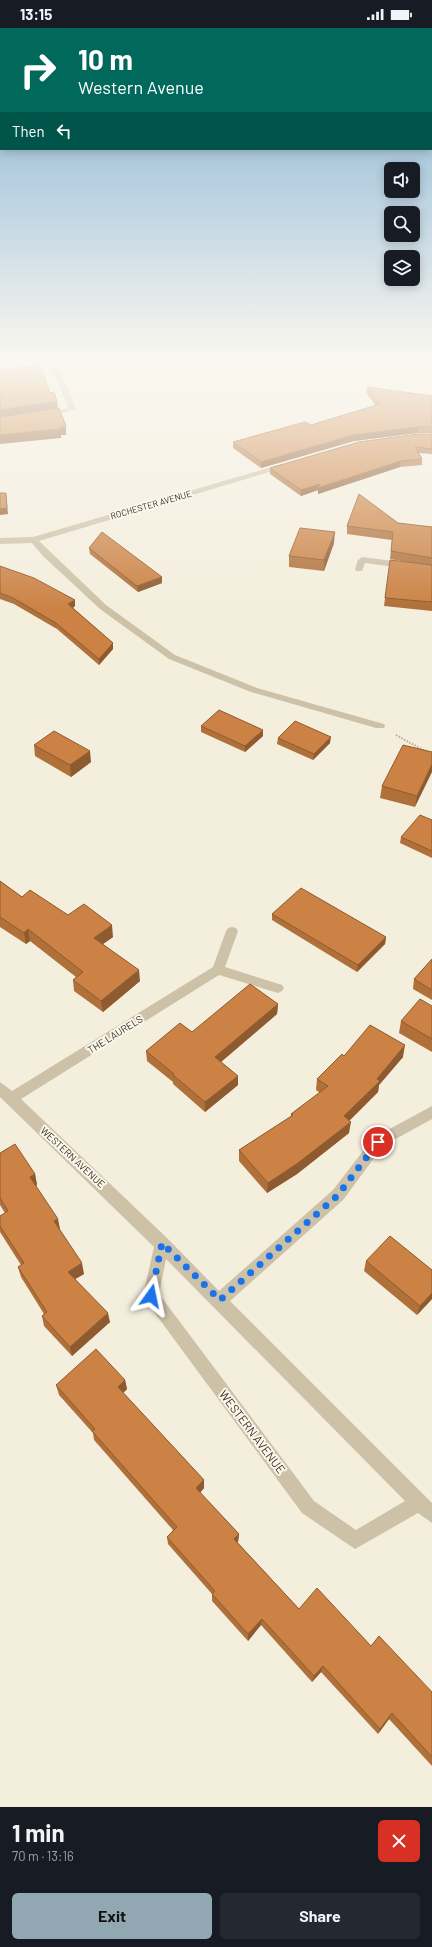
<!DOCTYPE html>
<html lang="en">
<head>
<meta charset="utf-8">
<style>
	:root { --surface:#171b24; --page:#242831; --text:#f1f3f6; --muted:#9ea1a6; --accent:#91a7b1 }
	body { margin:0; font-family:Barlow,sans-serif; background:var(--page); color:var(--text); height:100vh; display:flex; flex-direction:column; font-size:15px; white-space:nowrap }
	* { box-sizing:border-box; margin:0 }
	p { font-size:13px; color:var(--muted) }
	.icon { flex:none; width:22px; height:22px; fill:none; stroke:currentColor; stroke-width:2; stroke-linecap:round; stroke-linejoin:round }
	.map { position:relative; height:1779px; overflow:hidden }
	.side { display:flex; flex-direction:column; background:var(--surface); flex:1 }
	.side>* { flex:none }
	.guide { position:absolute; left:0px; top:0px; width:432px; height:122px; box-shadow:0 2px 10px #0003; background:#00695c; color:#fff; overflow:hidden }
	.buttons { position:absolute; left:384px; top:134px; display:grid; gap:8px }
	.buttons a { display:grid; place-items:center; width:36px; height:36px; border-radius:6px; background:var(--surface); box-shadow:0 2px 10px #0003; font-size:20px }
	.pin { position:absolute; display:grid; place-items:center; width:34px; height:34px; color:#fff; margin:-17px; border:2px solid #fff; border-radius:50%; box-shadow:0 1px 4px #0007 }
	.me { position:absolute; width:44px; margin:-22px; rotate:12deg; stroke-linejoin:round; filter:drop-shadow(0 0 3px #0008) }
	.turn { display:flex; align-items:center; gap:14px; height:84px; padding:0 12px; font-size:18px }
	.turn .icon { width:52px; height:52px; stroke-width:2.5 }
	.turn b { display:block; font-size:28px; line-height:34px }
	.then { display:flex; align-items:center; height:38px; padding:0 12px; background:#0003; gap:8px; font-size:15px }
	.round { display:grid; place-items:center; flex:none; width:42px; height:42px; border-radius:6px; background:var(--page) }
	.overview { display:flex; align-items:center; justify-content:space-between; height:68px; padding:0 12px }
	h1 { font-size:24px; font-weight:700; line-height:30px }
	.cta { display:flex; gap:8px; margin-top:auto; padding:8px 12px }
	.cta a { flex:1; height:46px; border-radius:6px; background:var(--accent); color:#111; font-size:16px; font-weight:700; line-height:46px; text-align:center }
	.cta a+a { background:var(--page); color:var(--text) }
	.status { display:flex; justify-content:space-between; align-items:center; height:28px; padding:0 20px; background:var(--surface); direction:ltr }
	.status svg { height:11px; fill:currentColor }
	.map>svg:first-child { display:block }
</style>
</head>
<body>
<div class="status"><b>13:15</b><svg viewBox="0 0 49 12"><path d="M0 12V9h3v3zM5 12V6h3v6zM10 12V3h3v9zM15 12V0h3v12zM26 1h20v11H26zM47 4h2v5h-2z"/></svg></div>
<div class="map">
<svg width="432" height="1779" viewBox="0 0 432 1779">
	<rect width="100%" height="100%" fill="#f4eedd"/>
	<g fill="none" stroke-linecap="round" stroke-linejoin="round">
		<path stroke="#b9ab92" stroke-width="2" stroke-dasharray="1.5 1.5" stroke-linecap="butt" d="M396,707l36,20"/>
		<path fill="#cdc1a8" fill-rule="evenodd" d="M47,333h6l13,23 10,25 -31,9 -4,-2 1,-2 26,-6 -9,-24z
			M282,436l7,2 -250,75 67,64 69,50 82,33 127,36 1,2 -1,2h-8l-125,-36 -82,-33 -69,-50 -57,-53 -11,-13 -32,1v-6l33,-1z
			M362,529l70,9v6l-67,-9 -3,8h-6l-1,-2 3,-9z
			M232,899l4,1 2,3 -13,36 57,18 2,3 -2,3 -4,2 -59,-18 -198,124 146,139 52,53 114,-101 40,-52 59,-32v13l-49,27 -40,54 -113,101 202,202v20l-14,-10 -63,36 -53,-36 -156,-212 -3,-5 11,-49 -154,-150v-15l12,9 201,-124 13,-36 2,-3zM166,1231l239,242 -49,29 -42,-29 -155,-207z"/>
	</g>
	<path fill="#af703a" d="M367,359l65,9v37h-15l-63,8 -93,27 -28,-20v-6l78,-17 65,-19 -10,-13z
		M432,406v20l-13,-1 3,6v6l-22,2 -82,27v-4l-17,6 -31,-22v-6z
		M398,495l34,4v84l-48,-5 6,-46 29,4 -29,-5 2,-19 -45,-6v-8z
		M334,515l-10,28 -35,-4v-11z
		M89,520l73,29v6l-24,9 -48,-38z
		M0,538l75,34v6l-2,2 40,35v6l-14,16 -42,-36 -43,-25 -14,-5z
		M201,698l62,10 -18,16 -44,-20z
		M278,710l52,5 -17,17 -36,-16z
		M34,717l57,17 -20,15 -36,-21z
		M432,724l-17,55 -35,-9 2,-12z
		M432,792v38l-32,-15 1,-6z
		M0,853l22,16 46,18 45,22 -10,7 37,37 -37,31 -29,-21 -1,-11 3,-3 -46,-36 -4,3 -26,-17z
		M272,886l114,23 -1,7 -28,28 -85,-52z
		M432,931v41l-19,-11 1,-10z
		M278,976l-1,10 -56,48 17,14v9l-33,27 -32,-28v-2l-26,-21 -1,-10 46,-19z
		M432,978v46l-33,-19 2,-12z
		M344,1028l59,1 -24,28 -1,7 -29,29v12l-52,41 -30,19 -28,-32v-11l52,-33v-3l29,-21 -4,-3 1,-11z
		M0,1125l35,21 2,11 -1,1 24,43v1l24,44 -9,5 35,43 -38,34 -28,-30 -2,-10 2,-2 -23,-37 -3,-10 3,-2 -21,-33v-16l5,-3 -5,-8z
		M366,1233l66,9v29l-15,16 -53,-44z
		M125,1352l2,9 -4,4 81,87v8l-4,5 39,41 -1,8h-1l62,67 72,37 61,46v74l-43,-47 -11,15 -57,-62 -9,10 -51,-57 -13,16 -36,-40v-7l-44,-50 -1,-7 6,-7 -79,-90 -1,-7 -34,-38 -3,-10z"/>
	<path fill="#8e5b30" d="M108,333h37l-37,4z
		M57,373l1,8 -58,9v-8z
		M66,398v9h-5v3l-61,6v-9z
		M418,399l-1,6 -63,8 -93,27v-6l93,-27z
		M401,433l-1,6 -82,27v-4l-17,6v-6z
		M6,465l2,21 -8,1v-6z
		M335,504l-1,11 -10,28v-11z
		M162,549v6l-24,9 -1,-6z
		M75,572v6l-6,4 -1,-6z
		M113,615v6l-14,16v-6z
		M263,702v6l-18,16v-6z
		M331,709l-1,6 -17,17 1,-6z
		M90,723l1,11 -20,15 -1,-12z
		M432,736v8l-17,35 2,-11z
		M112,897l1,12 -17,12 -2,-11z
		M28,901l2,12 -4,3 -2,-11z
		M386,909l-1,7 -28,28 1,-7z
		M139,942l1,11 -37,31 -2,-11z
		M278,976l-1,10 -62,53v-10z
		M405,1017l-2,12 -24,28 -1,7 -35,35 1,-11z
		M238,1048v9l-33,27v-10z
		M351,1094l-2,11 -52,41 -30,19 1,-10z
		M35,1146l2,11 -5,3 -2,-11z
		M58,1191l2,10 -4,3 -2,-11z
		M82,1235l2,11 -14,8 -2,-10z
		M432,1265v6l-15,16 3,-9z
		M108,1285l2,9 -38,34 -2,-9z
		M125,1352l2,9 -8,8 -1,-10z
		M204,1452v8l-8,9v-9z
		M239,1506l-1,8 -4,4v-7z
		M262,1591l-1,6 -13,16v-7z
		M323,1638l-2,6 -9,10 2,-6z
		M392,1685l-3,6 -11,15 2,-5z"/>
	<path fill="#cb8244" stroke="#8e5b30" d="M40,337l10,28 4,-1 3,9 -57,9v-40z
		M367,359l65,9v31h-14l-64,8 -93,27 -28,-20 72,-20 6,3 69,-21z
		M59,380l7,18 -6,1v2l-60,6v-18z
		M418,406h14v15l-17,-2 7,12 -21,2 -83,27 2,-4 -19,6 -31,-22 89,-26z
		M0,465h6l1,15 -7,1z
		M359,466l39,29 34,4v31l-41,-7 2,-19 -46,-6z
		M300,500l35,4 -11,28 -35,-4z
		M102,504l60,45 -25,9 -48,-38z
		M390,532l42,5v37l-47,-4z
		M0,538l34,12 41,22 -7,4 45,39 -14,16 -43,-36 -43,-25 -13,-5z
		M219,682l44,20 -18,16 -44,-20z
		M295,693l36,16 -17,17 -36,-16z
		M54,703l36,20 -20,14 -36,-20z
		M403,717l29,7v12l-15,32 -35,-10z
		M420,787l12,5v31l-31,-14z
		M0,853l22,16 8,-7 38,25 16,-11 28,21 -18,13 45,32 -38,31 -28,-21 10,-8 -55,-43 -4,4 -24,-16z
		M301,860l85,49 -28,28 -86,-51z
		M432,931v31l-18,-11z
		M250,956l28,20 -63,53 23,19 -33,26 -32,-27 1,-1 -28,-23 34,-28 12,9z
		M420,971l12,7v33l-31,-18z
		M370,997l35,20 -28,34 3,2 -36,35 7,6 -53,41 -30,20 -29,-33 54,-35 -2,-1 37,-28 -11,-7 25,-25 2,2z
		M15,1116l20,30 -5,3 28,42 -4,2 28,42 -14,9 40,41 -38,34 -28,-31 5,-4 -29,-45 6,-4 -24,-37v-10l8,-5 -8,-13v-45z
		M390,1208l42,34v23l-12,13 -54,-45z
		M96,1321l29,31 -7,7 86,93 -8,8 43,46 -5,5 65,70 18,-21 54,58 8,-10 53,56v65l-40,-44 -12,16 -57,-63 -9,10 -52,-57 -14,15 -36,-40 3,-3 -48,-54 10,-10 -85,-96 3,-2 -39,-44z"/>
	<linearGradient id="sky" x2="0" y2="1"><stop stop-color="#7caed2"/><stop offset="0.57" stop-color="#faf7f0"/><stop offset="1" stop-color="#faf7f0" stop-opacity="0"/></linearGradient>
	<rect width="432" height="582" fill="url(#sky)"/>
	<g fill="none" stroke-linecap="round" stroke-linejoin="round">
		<path stroke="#1a73e8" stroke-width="7" stroke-dasharray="0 12.6" d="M151,1268l11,-53 58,57 118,-105 40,-53"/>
	</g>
	<g text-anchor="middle" stroke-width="4" stroke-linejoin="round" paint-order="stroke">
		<g font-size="9" fill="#393129" stroke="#fbf7ea">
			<text transform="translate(151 477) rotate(-16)" y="3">ROCHESTER AVENUE</text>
		</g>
		<g font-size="10" fill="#393129" stroke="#fbf7ea">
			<text transform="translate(115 1006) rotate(-32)" y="4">THE LAURELS</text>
			<text transform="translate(73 1129) rotate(43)" y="4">WESTERN AVENUE</text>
		</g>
		<g font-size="12" fill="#393129" stroke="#fbf7ea">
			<text transform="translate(252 1404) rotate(53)" y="4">WESTERN AVENUE</text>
		</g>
	</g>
</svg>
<div class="buttons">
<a><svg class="icon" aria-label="sound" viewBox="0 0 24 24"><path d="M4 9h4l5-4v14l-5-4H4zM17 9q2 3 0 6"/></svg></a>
<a><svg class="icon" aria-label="search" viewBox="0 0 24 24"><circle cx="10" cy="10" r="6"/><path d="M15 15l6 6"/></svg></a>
<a><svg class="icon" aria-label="layers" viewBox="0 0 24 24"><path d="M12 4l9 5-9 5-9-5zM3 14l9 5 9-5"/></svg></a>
</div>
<div class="pin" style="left:378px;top:1114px;background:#d93025"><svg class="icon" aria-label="arrive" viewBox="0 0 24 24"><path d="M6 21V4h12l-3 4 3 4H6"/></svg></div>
<svg class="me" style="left:151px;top:1268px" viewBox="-20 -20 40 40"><path d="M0-17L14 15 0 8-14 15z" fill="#1a73e8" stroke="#fff" stroke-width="4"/></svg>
<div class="guide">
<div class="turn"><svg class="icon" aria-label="right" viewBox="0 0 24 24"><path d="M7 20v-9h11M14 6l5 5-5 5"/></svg><div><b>10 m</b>Western Avenue</div></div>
<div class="then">Then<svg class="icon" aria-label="left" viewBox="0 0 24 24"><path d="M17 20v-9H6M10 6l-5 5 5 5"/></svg></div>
</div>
</div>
<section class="side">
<div class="overview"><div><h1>1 min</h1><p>70 m · 13:16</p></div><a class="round" style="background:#d93025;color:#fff"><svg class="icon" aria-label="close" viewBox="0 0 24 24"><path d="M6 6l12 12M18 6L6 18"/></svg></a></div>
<div class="cta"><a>Exit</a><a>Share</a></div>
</section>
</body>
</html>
